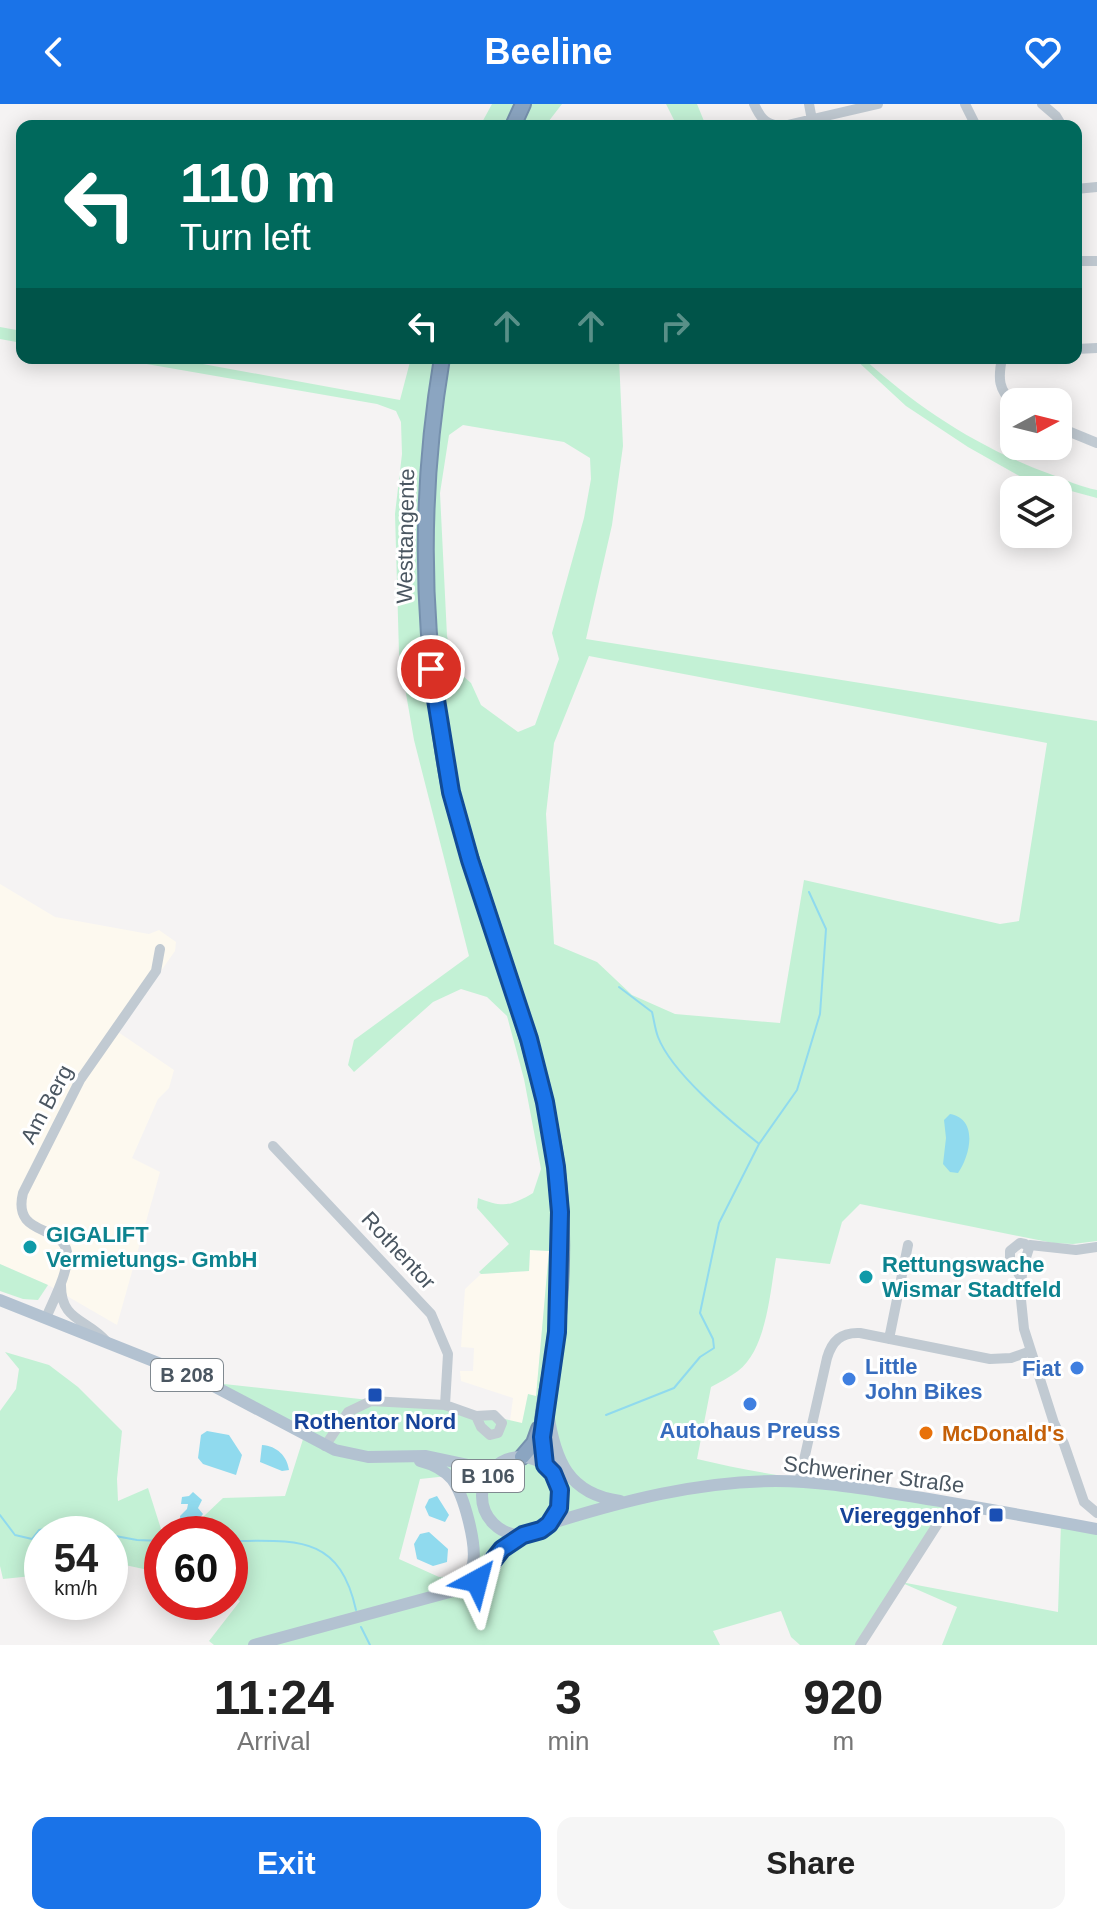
<!DOCTYPE html>
<html lang="en">
<head>
<meta charset="utf-8">
<style>
	:root { --surface:#fff; --page:#f6f6f6; --text:#222; --muted:#767676; --accent:#1a73e8 }
	body { margin:0; font-family:Arial,sans-serif; background:var(--page); color:var(--text); height:100vh; display:flex; flex-direction:column; font-size:30px; white-space:nowrap }
	* { box-sizing:border-box; margin:0 }
	p { font-size:26px; color:var(--muted) }
	.icon { flex:none; width:44px; height:44px; fill:none; stroke:currentColor; stroke-width:2; stroke-linecap:round; stroke-linejoin:round }
	.map { position:relative; height:1541px; overflow:hidden }
	.sheet { display:flex; flex-direction:column; background:var(--surface); flex:1 }
	.sheet>* { flex:none }
	.hud { position:absolute; left:16px; top:16px; width:1066px; height:244px; border-radius:16px; box-shadow:0 4px 20px #0003; background:#00695c; color:#fff; overflow:hidden }
	.needle { width:52px; rotate:83deg }
	.buttons { position:absolute; left:1000px; top:284px; display:grid; gap:16px }
	.buttons a { display:grid; place-items:center; width:72px; height:72px; border-radius:16px; background:var(--surface); box-shadow:0 4px 20px #0003; font-size:40px }
	.speed { position:absolute; left:24px; top:1412px; display:flex; gap:16px; font-size:40px; font-weight:700; text-align:center }
	.speed>* { display:grid; place-content:center; width:104px; height:104px; border-radius:50%; background:var(--surface); box-shadow:0 4px 20px #0003; line-height:1 }
	.speed small { font-size:20px; font-weight:400 }
	.speed .limit { border:12px solid #d22; background:#fff; color:#111 }
	.pin { position:absolute; display:grid; place-items:center; width:68px; height:68px; color:#fff; margin:-34px; border:4px solid #fff; border-radius:50%; box-shadow:0 2px 8px #0007 }
	.me { position:absolute; width:88px; margin:-44px; rotate:38deg; stroke-linejoin:round; filter:drop-shadow(0 0 6px #0008) }
	.turn { display:flex; align-items:center; gap:28px; height:168px; padding:0 32px; font-size:36px }
	.turn .icon { width:104px; height:104px; stroke-width:2.5 }
	.turn b { display:block; font-size:56px; line-height:68px }
	.lanes { display:flex; align-items:center; height:76px; padding:0 32px; background:#0003; justify-content:center; gap:40px; direction:ltr }
	.lanes .off { opacity:.35 }
	.eta { display:flex; justify-content:space-evenly; align-items:center; height:136px; text-align:center }
	.eta b { font-size:48px; font-weight:800; line-height:56px }
	.cta { display:flex; gap:16px; margin-top:auto; padding:16px 32px }
	.cta a { flex:1; height:92px; border-radius:16px; background:var(--accent); color:#fff; font-size:32px; font-weight:800; line-height:92px; text-align:center }
	.cta a+a { background:var(--page); color:var(--text) }
	header { display:flex; justify-content:space-between; align-items:center; height:104px; padding:0 32px; background:var(--accent); color:#fff; font-size:36px; font-weight:800 }
	.map>svg:first-child { display:block }
</style>
</head>
<body>
<header><svg class="icon" aria-label="back" viewBox="0 0 24 24"><path d="M15 5l-7 7 7 7"/></svg>Beeline<svg class="icon" aria-label="heart" viewBox="0 0 24 24"><path d="M12 20l-8-8c-3-5 5-10 8-4 3-6 11-1 8 4z"/></svg></header>
<div class="map">
<svg width="1097" height="1541" viewBox="0 0 1097 1541">
	<rect width="100%" height="100%" fill="#f5f3f3"/>
	<path fill="#fdf9ef" d="M0,780l55,33 94,17 10,-4 17,12 -1,9 -57,81 56,38 -5,18 -11,11 -26,59 28,14 -43,153 -69,-40 -48,-21z
		M530,1146l19,1 -13,146 -8,-2 -6,29 -12,-3 3,-23 -52,-17 -1,-10h13l1,-23 -13,-1 4,-58 16,-15 48,-3z"/>
	<path fill="#c3f1d5" fill-rule="evenodd" d="M492,0h25l-9,22h-28z
		M523,0h39l-17,22h-32z
		M666,0h31l9,22h-29z
		M0,223l22,4v12l-22,-4z
		M112,254h58l230,42 11,-42h26c-32,165 -20,338 27,499 19,66 45,130 63,197 17,65 25,130 30,197h3c-2,-43 -2,-85 -10,-127 -22,-114 -73,-219 -99,-332 -33,-143 -31,-289 -9,-434h177l4,88 -11,79 -26,114 511,82v520l-24,3 -20,-1 -193,-39 -18,18 -12,42 -54,-6c-6,33 -9,91 -38,113 -8,6 -18,11 -27,16l-14,72c83,20 169,28 252,46l-48,77 157,30 3,-89 36,6v116h-155l15,-38 -57,-25 -40,63h-60l-9,-8 -10,-26 -68,20 7,14h-506l-5,-4 31,-40 -10,-6v-61h-68v39l-37,-8 -15,2v-33h-68v41l-39,4 -3,-13v-155l16,-22 3,-20 -14,-17 44,13 29,22 44,44 -5,48 1,22 30,-13 13,41 24,5 38,-36 62,-2 19,-60 -98,-54 172,19 67,4 77,18 6,-29 8,2 13,-145 -19,-1 -1,21 -48,3 -2,-2 30,-28 -32,-36 1,-10c25,10 33,8 55,-5l8,-24 -17,-90 -17,-63 -20,-19 -26,-8 -28,13 -79,70 -6,-7 6,-25 115,-84 -55,-216 -15,-87 -4,-139 7,-60 -1,-32 -5,-11 -19,-7zM463,321l101,17 26,16 1,21 -7,39 -32,115 7,26 -24,66 -17,7 -37,-27 -10,-22 -16,-14 -8,-33 -7,-143 9,-58zM589,552l458,87 -28,178 -19,3 -196,-44 -24,143 -105,-9 -43,-19 -35,-33 -43,-18 -8,-130 8,-71zM448,1372c18,20 34,77 19,100l-28,1 -40,-18 21,-80z
		M854,254h9c56,51 116,90 187,116 16,6 31,13 47,16v8l-74,-20 -55,-31 -62,-41z
		M0,1160l48,21 -10,15 -15,-1 -23,-8z"/>
	<path fill="#90daee" d="M950,1010c29,5 20,42 8,59l-8,-1 -7,-8 3,-26 -2,-18z
		M207,1327l22,4 13,20 -6,20 -33,-11 -5,-6 3,-23z
		M262,1341c15,1 25,11 27,25l-7,1 -22,-9z
		M193,1388l9,8 -4,8 5,6 -7,9 -6,-4 -9,5 -1,-8 7,-7 1,-5h-7l1,-7 7,-1z
		M437,1392l12,19 -4,7 -16,-6 -4,-9 4,-8z
		M429,1428l19,17 -1,13 -14,4 -16,-7 -3,-15 6,-10z"/>
	<g fill="none" stroke-linecap="round" stroke-linejoin="round">
		<path stroke="#90daee" stroke-width="2" d="M619,883l33,25c2,8 3,17 6,25 14,36 70,82 100,106
			M606,1311l68,-27 26,-31 14,-9 -1,-9 -13,-26 19,-90 40,-79 38,-54 23,-76 6,-85 -17,-37
			M0,1411l15,20 17,4 7,-9 25,-4 41,8
			M110,1431l27,5 25,1
			M230,1437c64,0 109,-8 126,69
			M361,1523l9,18"/>
		<g stroke="#7690ad" stroke-width="18">
			<path id="highway" d="M513,22l10,-22
				M442,254c-20,119 -22,236 -4,356 4,27 7,56 14,83 33,122 86,241 104,367 8,59 6,121 -1,181 -4,39 -19,81 -10,120
				M522,1353l12,-14 5,-14"/>
		</g>
		<path stroke="#c1cad2" stroke-width="10" d="M754,0c6,13 10,19 24,22
			M809,0l3,16
			M965,0l11,22
			M1042,0l14,12 6,10
			M783,22l95,-22
			M1076,85l21,-2
			M1076,157h21
			M1076,245l21,-1
			M1002,254c-4,20 -4,32 12,46
			M1058,323l39,16
			M273,1042l158,168 17,40 -3,51
			M1097,1143l-21,3 -46,-5 -7,22 -3,23 4,39 30,94 10,21 20,58 13,11
			M1021,1174l-11,-19v-8l10,-8 5,1 3,3
			M61,1179c-1,39 26,35 46,59
			M46,1214c7,-17 24,-49 21,-66 -5,-28 -55,-15 -44,-59l57,-113 76,-109 4,-22
			M889,1235l19,-94
			M325,1342l23,-34 23,-11 74,4 31,11 18,-1 8,8 -4,10 -8,2 -9,-8 -5,-11
			M799,1378l28,-124c5,-17 14,-26 33,-25l130,26 21,-1 20,-7
			M860,1541l91,-142"/>
		<path stroke="#b3c2d1" stroke-width="12" d="M0,1196l206,82 129,68 33,7 58,-1 47,10 22,1
			M548,1309c7,47 20,81 72,88
			M482 1392a39 39 0 1 1 78 0a39 39 0 1 1-78 0Z
			M420,1357c12,3 23,8 32,18 12,16 25,65 21,85 -3,11 -10,17 -20,22
			M458,1361l12,9 12,17
			M549,1420c73,-23 150,-43 227,-43 47,0 94,9 140,16 60,10 121,21 181,32
			M254,1541l214,-58c23,-15 31,-40 55,-52"/>
		<use href="#highway" stroke="#8ba5c1" stroke-width="14"/>
	</g>
	<g fill="none" stroke-linecap="round" stroke-linejoin="round">
		<g stroke="#114b97" stroke-width="20">
			<path id="route" d="M431,565l20,123 19,68 59,179 16,63 11,65 4,45 -3,120 -15,105 3,28 8,8 7,17 -1,18 -10,16 -8,6 -18,5 -21,14 -25,32"/>
		</g>
		<use href="#route" stroke="#1a73e8" stroke-width="14"/>
	</g>
	<g fill="#0f9aa8" stroke="#fff" stroke-width="3">
		<circle cx="30" cy="1143" r="8"/>
		<circle cx="866" cy="1173" r="8"/>
	</g>
	<g fill="#3f7fe0" stroke="#fff" stroke-width="3">
		<circle cx="1077" cy="1264" r="8"/>
		<circle cx="849" cy="1275" r="8"/>
		<circle cx="750" cy="1300" r="8"/>
	</g>
	<g fill="#1a4fb4" stroke="#fff" stroke-width="3">
		<rect x="367" y="1283" width="16" height="16" rx="4"/>
		<rect x="988" y="1403" width="16" height="16" rx="4"/>
	</g>
	<circle fill="#e8710a" stroke="#fff" stroke-width="3" cx="926" cy="1329" r="8"/>
	<g text-anchor="middle" stroke-width="6" stroke-linejoin="round" paint-order="stroke">
		<g fill="#fff" stroke="#808990" stroke-width="2">
			<rect x="151" y="1255" width="72" height="32" rx="6"/>
			<rect x="452" y="1356" width="72" height="32" rx="6"/>
		</g>
		<g font-size="20" font-weight="bold" fill="#4a5661">
			<text x="187" y="1278">B 208</text>
			<text x="488" y="1379">B 106</text>
		</g>
		<g font-size="22" fill="#4a5661" stroke="#fff">
			<text transform="translate(405 432) rotate(-89)" y="8">Westtangente</text>
			<text transform="translate(46 1000) rotate(-62)" y="8">Am Berg</text>
			<text transform="translate(399 1146) rotate(47)" y="8">Rothentor</text>
			<text transform="translate(874 1370) rotate(7)" y="8">Schweriner Straße</text>
		</g>
		<g font-size="22" font-weight="bold" fill="#0d838f" stroke="#fff" text-anchor="start">
			<text x="46" y="1138">GIGALIFT<tspan x="46" dy="25">Vermietungs- GmbH</tspan></text>
			<text x="882" y="1168">Rettungswache<tspan x="882" dy="25">Wismar Stadtfeld</tspan></text>
		</g>
		<g font-size="22" font-weight="bold" fill="#366cbe" stroke="#fff" text-anchor="start">
			<text x="865" y="1270">Little<tspan x="865" dy="25">John Bikes</tspan></text>
			<text x="1061" y="1272" text-anchor="end">Fiat</text>
			<text x="750" y="1334" text-anchor="middle">Autohaus Preuss</text>
		</g>
		<g font-size="22" font-weight="bold" fill="#164399" stroke="#fff">
			<text x="375" y="1325">Rothentor Nord</text>
			<text x="980" y="1419" text-anchor="end">Viereggenhof</text>
		</g>
		<g font-size="22" font-weight="bold" fill="#c56008" stroke="#fff" text-anchor="start">
			<text x="942" y="1337">McDonald's</text>
		</g>
	</g>
</svg>
<div class="buttons">
<a><svg class="needle" viewBox="-14 -14 28 28"><path d="M0-13l5 13h-10z" fill="#e53935"/><path d="M0 13l5-13h-10z" fill="#767676"/></svg></a>
<a><svg class="icon" aria-label="layers" viewBox="0 0 24 24"><path d="M12 4l9 5-9 5-9-5zM3 14l9 5 9-5"/></svg></a>
</div>
<div class="speed"><div>54<small>km/h</small></div><div class="limit">60</div></div>
<div class="pin" style="left:431px;top:565px;background:#d93025"><svg class="icon" aria-label="arrive" viewBox="0 0 24 24"><path d="M6 21V4h12l-3 4 3 4H6"/></svg></div>
<svg class="me" style="left:477px;top:1477px" viewBox="-20 -20 40 40"><path d="M0-17L14 15 0 8-14 15z" fill="#1a73e8" stroke="#fff" stroke-width="4"/></svg>
<div class="hud">
<div class="turn"><svg class="icon" aria-label="left" viewBox="0 0 24 24"><path d="M17 20v-9H6M10 6l-5 5 5 5"/></svg><div><b>110 m</b>Turn left</div></div>
<div class="lanes"><svg class="icon" aria-label="left" viewBox="0 0 24 24"><path d="M17 20v-9H6M10 6l-5 5 5 5"/></svg><svg class="icon off" aria-label="ahead" viewBox="0 0 24 24"><path d="M12 20V5M6 11l6-6 6 6"/></svg><svg class="icon off" aria-label="ahead" viewBox="0 0 24 24"><path d="M12 20V5M6 11l6-6 6 6"/></svg><svg class="icon off" aria-label="right" viewBox="0 0 24 24"><path d="M7 20v-9h11M14 6l5 5-5 5"/></svg></div>
</div>
</div>
<section class="sheet">
<div class="eta">
<div><b>11:24</b><p>Arrival</p></div>
<div><b>3</b><p>min</p></div>
<div><b>920</b><p>m</p></div>
</div>
<div class="cta"><a>Exit</a><a>Share</a></div>
</section>
</body>
</html>
